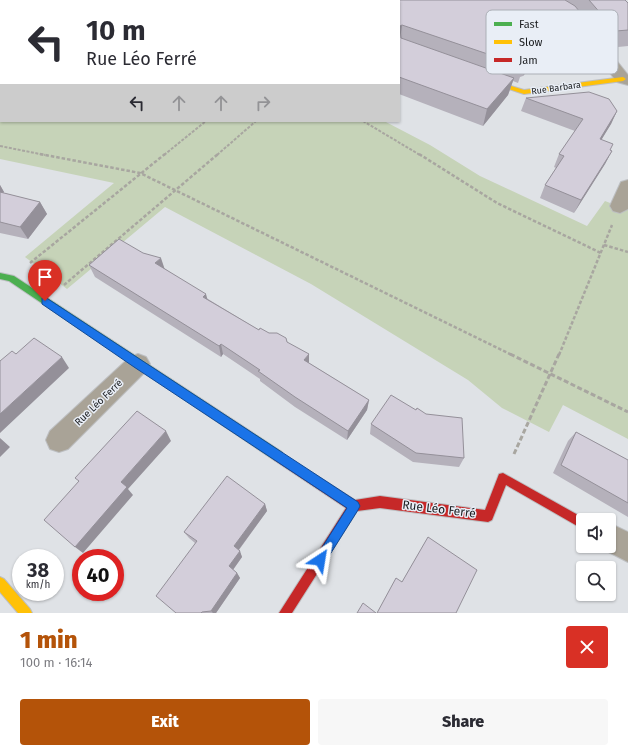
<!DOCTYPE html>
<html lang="en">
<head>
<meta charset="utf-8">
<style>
	:root { --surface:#fff; --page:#f7f7f7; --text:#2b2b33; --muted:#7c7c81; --accent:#b45309 }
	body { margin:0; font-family:"Fira Sans",sans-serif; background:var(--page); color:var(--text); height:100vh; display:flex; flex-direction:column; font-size:15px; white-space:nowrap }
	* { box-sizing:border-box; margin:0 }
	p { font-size:13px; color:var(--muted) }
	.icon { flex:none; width:22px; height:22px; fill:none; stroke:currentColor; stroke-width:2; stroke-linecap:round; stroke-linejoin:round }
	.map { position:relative; height:613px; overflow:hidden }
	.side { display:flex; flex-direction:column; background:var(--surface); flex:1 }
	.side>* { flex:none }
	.banner { position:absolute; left:0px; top:0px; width:400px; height:122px; box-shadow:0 1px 3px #0004; background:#fff; color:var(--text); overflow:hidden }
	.controls { position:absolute; left:576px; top:513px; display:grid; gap:8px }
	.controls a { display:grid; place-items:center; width:40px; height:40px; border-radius:4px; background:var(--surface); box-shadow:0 1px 3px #0004; font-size:20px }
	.speed { position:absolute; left:12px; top:549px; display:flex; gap:8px; font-size:20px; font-weight:700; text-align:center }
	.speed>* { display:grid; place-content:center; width:52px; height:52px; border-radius:50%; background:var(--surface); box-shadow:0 1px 3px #0004; line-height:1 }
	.speed small { font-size:10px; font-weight:400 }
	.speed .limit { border:6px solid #d22; background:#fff; color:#111 }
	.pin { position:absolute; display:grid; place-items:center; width:34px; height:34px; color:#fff; margin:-41px -17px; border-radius:50% 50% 50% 0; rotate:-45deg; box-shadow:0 0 4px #0007 }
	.pin .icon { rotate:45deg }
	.me { position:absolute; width:44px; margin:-22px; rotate:33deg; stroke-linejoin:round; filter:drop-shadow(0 0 3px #0008) }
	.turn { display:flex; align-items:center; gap:14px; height:84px; padding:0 20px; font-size:18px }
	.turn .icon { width:52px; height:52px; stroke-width:2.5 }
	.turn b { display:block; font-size:28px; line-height:34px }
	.lanes { display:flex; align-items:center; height:38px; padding:0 20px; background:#0003; justify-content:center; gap:20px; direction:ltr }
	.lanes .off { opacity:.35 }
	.round { display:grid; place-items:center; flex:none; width:42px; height:42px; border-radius:4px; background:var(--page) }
	.summary { display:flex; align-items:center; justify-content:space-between; height:68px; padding:0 20px }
	h1 { font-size:24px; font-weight:800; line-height:30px; color:var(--accent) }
	.cta { display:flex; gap:8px; margin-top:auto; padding:8px 20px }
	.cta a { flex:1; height:46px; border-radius:4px; background:var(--accent); color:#fff; font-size:16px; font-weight:800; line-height:46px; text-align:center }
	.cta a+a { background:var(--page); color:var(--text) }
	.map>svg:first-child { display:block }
</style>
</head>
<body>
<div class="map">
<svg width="628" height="613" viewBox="0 0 628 613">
	<rect width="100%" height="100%" fill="#dfe2e6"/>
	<path fill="#c6d3b8" d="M0,0l57,1h-56v120h383l46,24 50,31 107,50 18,-25 23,9v229l-65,-34 -14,27 -47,-24 -34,-28 -157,-96 -146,-77 -98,82 -42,-32 89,-74 -114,-24z"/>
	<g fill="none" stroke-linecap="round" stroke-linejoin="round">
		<g stroke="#bdbfc2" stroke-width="2">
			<path id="street" d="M523,0c21,0 39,4 57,15l48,60v10l-11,-3 -47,-61 -10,-6 -35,-12z
				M628,180v29l-8,4 -7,-2 -3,-5 11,-24z
				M138,354l8,3 4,7 -4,7 -78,78 -9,3 -9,-3 -4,-9 4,-9 80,-74z
				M609,523l19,9v30l-29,-15 10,-1z"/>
		</g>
		<g stroke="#bdbfc2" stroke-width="2">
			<path id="fast" d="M0,273l14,3 268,176 1,4 -1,4 -4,1 -4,-1 -265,-179 -9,-2z"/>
		</g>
		<g stroke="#bdbfc2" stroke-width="2">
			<path id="slow" d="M483,77l41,13 99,-13 3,2 -3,2 -99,13 -43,-14v-2z
				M0,577l4,2 26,30 2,4h-14l-18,-21z"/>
		</g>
		<g stroke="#bdbfc2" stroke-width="2">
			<path id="jam" d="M278,451l77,49 25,-4 105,14 14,-36 4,-1 84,47h-4v9l-4,-2 -73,-42 -14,35 -4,2 -108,-14 -23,3 -65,102h-13l67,-105 -72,-48 -1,-4 1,-4z"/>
		</g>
		<path stroke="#a8a6a0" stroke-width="2" stroke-dasharray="3 1.5" stroke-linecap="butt" d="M363,121l57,34
			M0,146l45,9
			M164,155l42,-34
			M217,155l39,-34"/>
		<path stroke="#a8a6a0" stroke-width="2.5" stroke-dasharray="3.5 2" stroke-linecap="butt" d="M40,154l100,19 372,182
			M419,154l78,49 104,50
			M604,245l24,7
			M30,263l135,-109
			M64,285l154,-131
			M559,355l53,-130"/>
		<path stroke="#a8a6a0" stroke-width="3" stroke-dasharray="5 2.5" stroke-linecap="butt" d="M510,354l118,58
			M514,454l45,-100"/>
		<use href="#street" fill="#a9a397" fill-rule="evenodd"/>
		<use href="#fast" fill="#4caf50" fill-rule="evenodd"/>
		<use href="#slow" fill="#ffc107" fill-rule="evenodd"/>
		<use href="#jam" fill="#c62828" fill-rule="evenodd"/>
	</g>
	<path fill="#b5b1bb" d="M162,0h178l-2,1h-174z
		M394,0h231l3,3v43l-20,2 -11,-14 -3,8 3,3 -2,3 3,4 -7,16 -25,3 -18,-25 -25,30 -3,1 -2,6 -5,-2 -5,14 -25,31 -84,-32v-93z
		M526,98l91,13 -6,13 -10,16 9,10 2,1 -7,13 -31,49 -34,-15 5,-13 11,-17 -2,-1 5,-13 16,-23 -54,-20z
		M0,185l4,7 -1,1 37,9 7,12 -19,25 -28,-6z
		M89,265l75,3 44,31 51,31 10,3 18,9 22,21 60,37 -2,10 -20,30 -52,-33 -35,-26v-2l-37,-25 -2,3 -126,-80z
		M371,424l93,34 -5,9 -46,-5 -43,-28z
		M576,432l52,28v57l-75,-44 15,-32z
		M265,504l2,7 -28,39 3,7 -9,13 4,3 3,5 -24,35h-40l19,-70 -6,-5 -5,-6z
		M428,537l28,76h-79l19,-35 6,4z"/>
	<path fill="#949099" d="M175,0h10v1h-10z
		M324,0h16l-2,1h-16z
		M402,25l-2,17v-16z
		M554,30l-6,16 -25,30 6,-16z
		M514,78l-6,17 -25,31 4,-17z
		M617,111l-6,13 -17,28 6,-13z
		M612,151l-7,13 -31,49 7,-13z
		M0,185l4,7 -4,4z
		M40,202l7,12 -19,25 -8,-12z
		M161,258l4,12 -10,-7z
		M206,294l3,11 -6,-8z
		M221,344l2,10 -2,3 -2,-11z
		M309,354v11l-5,-5z
		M62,357l7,11 -69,65v-19z
		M369,400l-2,10 -20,30 1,-9z
		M166,431l5,10 -43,48 5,6 -50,58 -8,-6 46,-65z
		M0,438l10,9 -10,10z
		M265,504l2,7 -30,41 -3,-6z
		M240,551l2,6 -10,14 -3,-5z
		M237,573l3,5 -24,35h-3l-2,-2z"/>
	<path fill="#d3ceda" stroke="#949099" d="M213,0h111l-2,1h-106z
		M394,0h171l10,6 22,27 -9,1 9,11h-4l5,7 -25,3 -19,-25 -25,30 -17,1 11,5 -121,-41 -2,1 1,12 113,40 -27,31 -88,-32v-76h-6z
		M589,0h36l3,3v27l-12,1z
		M589,92l20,7 8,12 -17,28 13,5 -3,6 2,1 -31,49 -36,-15 19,-29 -5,-2 24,-35 -57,-21z
		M0,192l40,10 -20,25 -20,-5z
		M119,239l24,14 18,5 -6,5 51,31 -3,3 56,33 1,-2 9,5h8l9,5 1,4 22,12 -5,6 65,40 -21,31 -53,-34 -37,-26 2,-1 -39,-26 -2,2 -130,-81z
		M34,338l28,19 -62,57v-53l12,-10 4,3z
		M391,395l25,15 1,-2 9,6 36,4 2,40 -48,-5 -45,-29z
		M137,411l29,20 -45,51 6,5 -52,60 -31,-27 35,-39 -4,-3z
		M576,432l52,28v43l-67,-38z
		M227,476l38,28 -31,42 6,5 -11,15 8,7 -26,38 -9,1 -1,1h-25l-20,-17 41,-55 -13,-9z
		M428,537l49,33 -21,43h-79l19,-35 6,4z
		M363,603l13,10h-19z"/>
	<path fill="#1a73e8" stroke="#114b97" d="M45,297l313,205 2,4 -2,4 -34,54 -4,2 -5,-2 -1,-4 33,-52 -213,-141 -92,-63v-6z"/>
	<g text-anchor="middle" stroke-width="3" stroke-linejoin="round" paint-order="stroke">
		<g font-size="9" fill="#1b1d20" stroke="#e9eef6">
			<text transform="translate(556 88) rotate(-8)" y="3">Rue Barbara</text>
		</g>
		<g font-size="10" fill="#1b1d20" stroke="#e9eef6">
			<text transform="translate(98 402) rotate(-44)" y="4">Rue Léo Ferré</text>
		</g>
		<g font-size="12" fill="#1b1d20" stroke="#e9eef6">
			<text transform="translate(439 509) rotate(7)" y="4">Rue Léo Ferré</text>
		</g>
	</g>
	<rect x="486" y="10" width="132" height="64" rx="6" fill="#e9eef6" stroke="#abafb6" stroke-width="1"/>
	<rect x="494" y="22" width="18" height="4" fill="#4caf50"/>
	<rect x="494" y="40" width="18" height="4" fill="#ffc107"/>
	<rect x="494" y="58" width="18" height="4" fill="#c62828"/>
	<g font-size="11" fill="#1b1d20">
		<text x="519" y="28">Fast</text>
		<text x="519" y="46">Slow</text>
		<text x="519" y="64">Jam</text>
	</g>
</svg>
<div class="controls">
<a><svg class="icon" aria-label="sound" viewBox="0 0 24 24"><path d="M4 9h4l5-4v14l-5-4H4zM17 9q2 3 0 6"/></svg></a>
<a><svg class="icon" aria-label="search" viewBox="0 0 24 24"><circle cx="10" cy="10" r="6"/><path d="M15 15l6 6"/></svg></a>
</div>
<div class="speed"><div>38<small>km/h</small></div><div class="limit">40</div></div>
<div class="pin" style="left:45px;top:301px;background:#d93025"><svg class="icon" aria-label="arrive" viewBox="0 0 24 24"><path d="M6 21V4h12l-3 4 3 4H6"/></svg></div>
<svg class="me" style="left:320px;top:560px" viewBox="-20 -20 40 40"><path d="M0-17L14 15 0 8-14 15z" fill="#1a73e8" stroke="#fff" stroke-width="4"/></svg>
<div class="banner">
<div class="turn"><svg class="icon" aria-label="left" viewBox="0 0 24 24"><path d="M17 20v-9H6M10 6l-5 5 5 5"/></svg><div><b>10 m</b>Rue Léo Ferré</div></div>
<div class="lanes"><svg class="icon" aria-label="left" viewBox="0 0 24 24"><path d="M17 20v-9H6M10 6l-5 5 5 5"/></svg><svg class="icon off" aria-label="ahead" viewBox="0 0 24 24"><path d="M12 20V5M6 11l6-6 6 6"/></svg><svg class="icon off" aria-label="ahead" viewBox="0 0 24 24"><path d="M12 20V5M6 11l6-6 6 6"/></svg><svg class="icon off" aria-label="right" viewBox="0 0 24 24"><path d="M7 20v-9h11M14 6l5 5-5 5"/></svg></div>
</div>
</div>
<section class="side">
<div class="summary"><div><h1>1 min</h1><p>100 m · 16:14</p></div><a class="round" style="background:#d93025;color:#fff"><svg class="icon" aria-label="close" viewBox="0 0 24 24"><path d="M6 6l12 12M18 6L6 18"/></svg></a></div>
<div class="cta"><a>Exit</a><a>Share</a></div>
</section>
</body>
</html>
